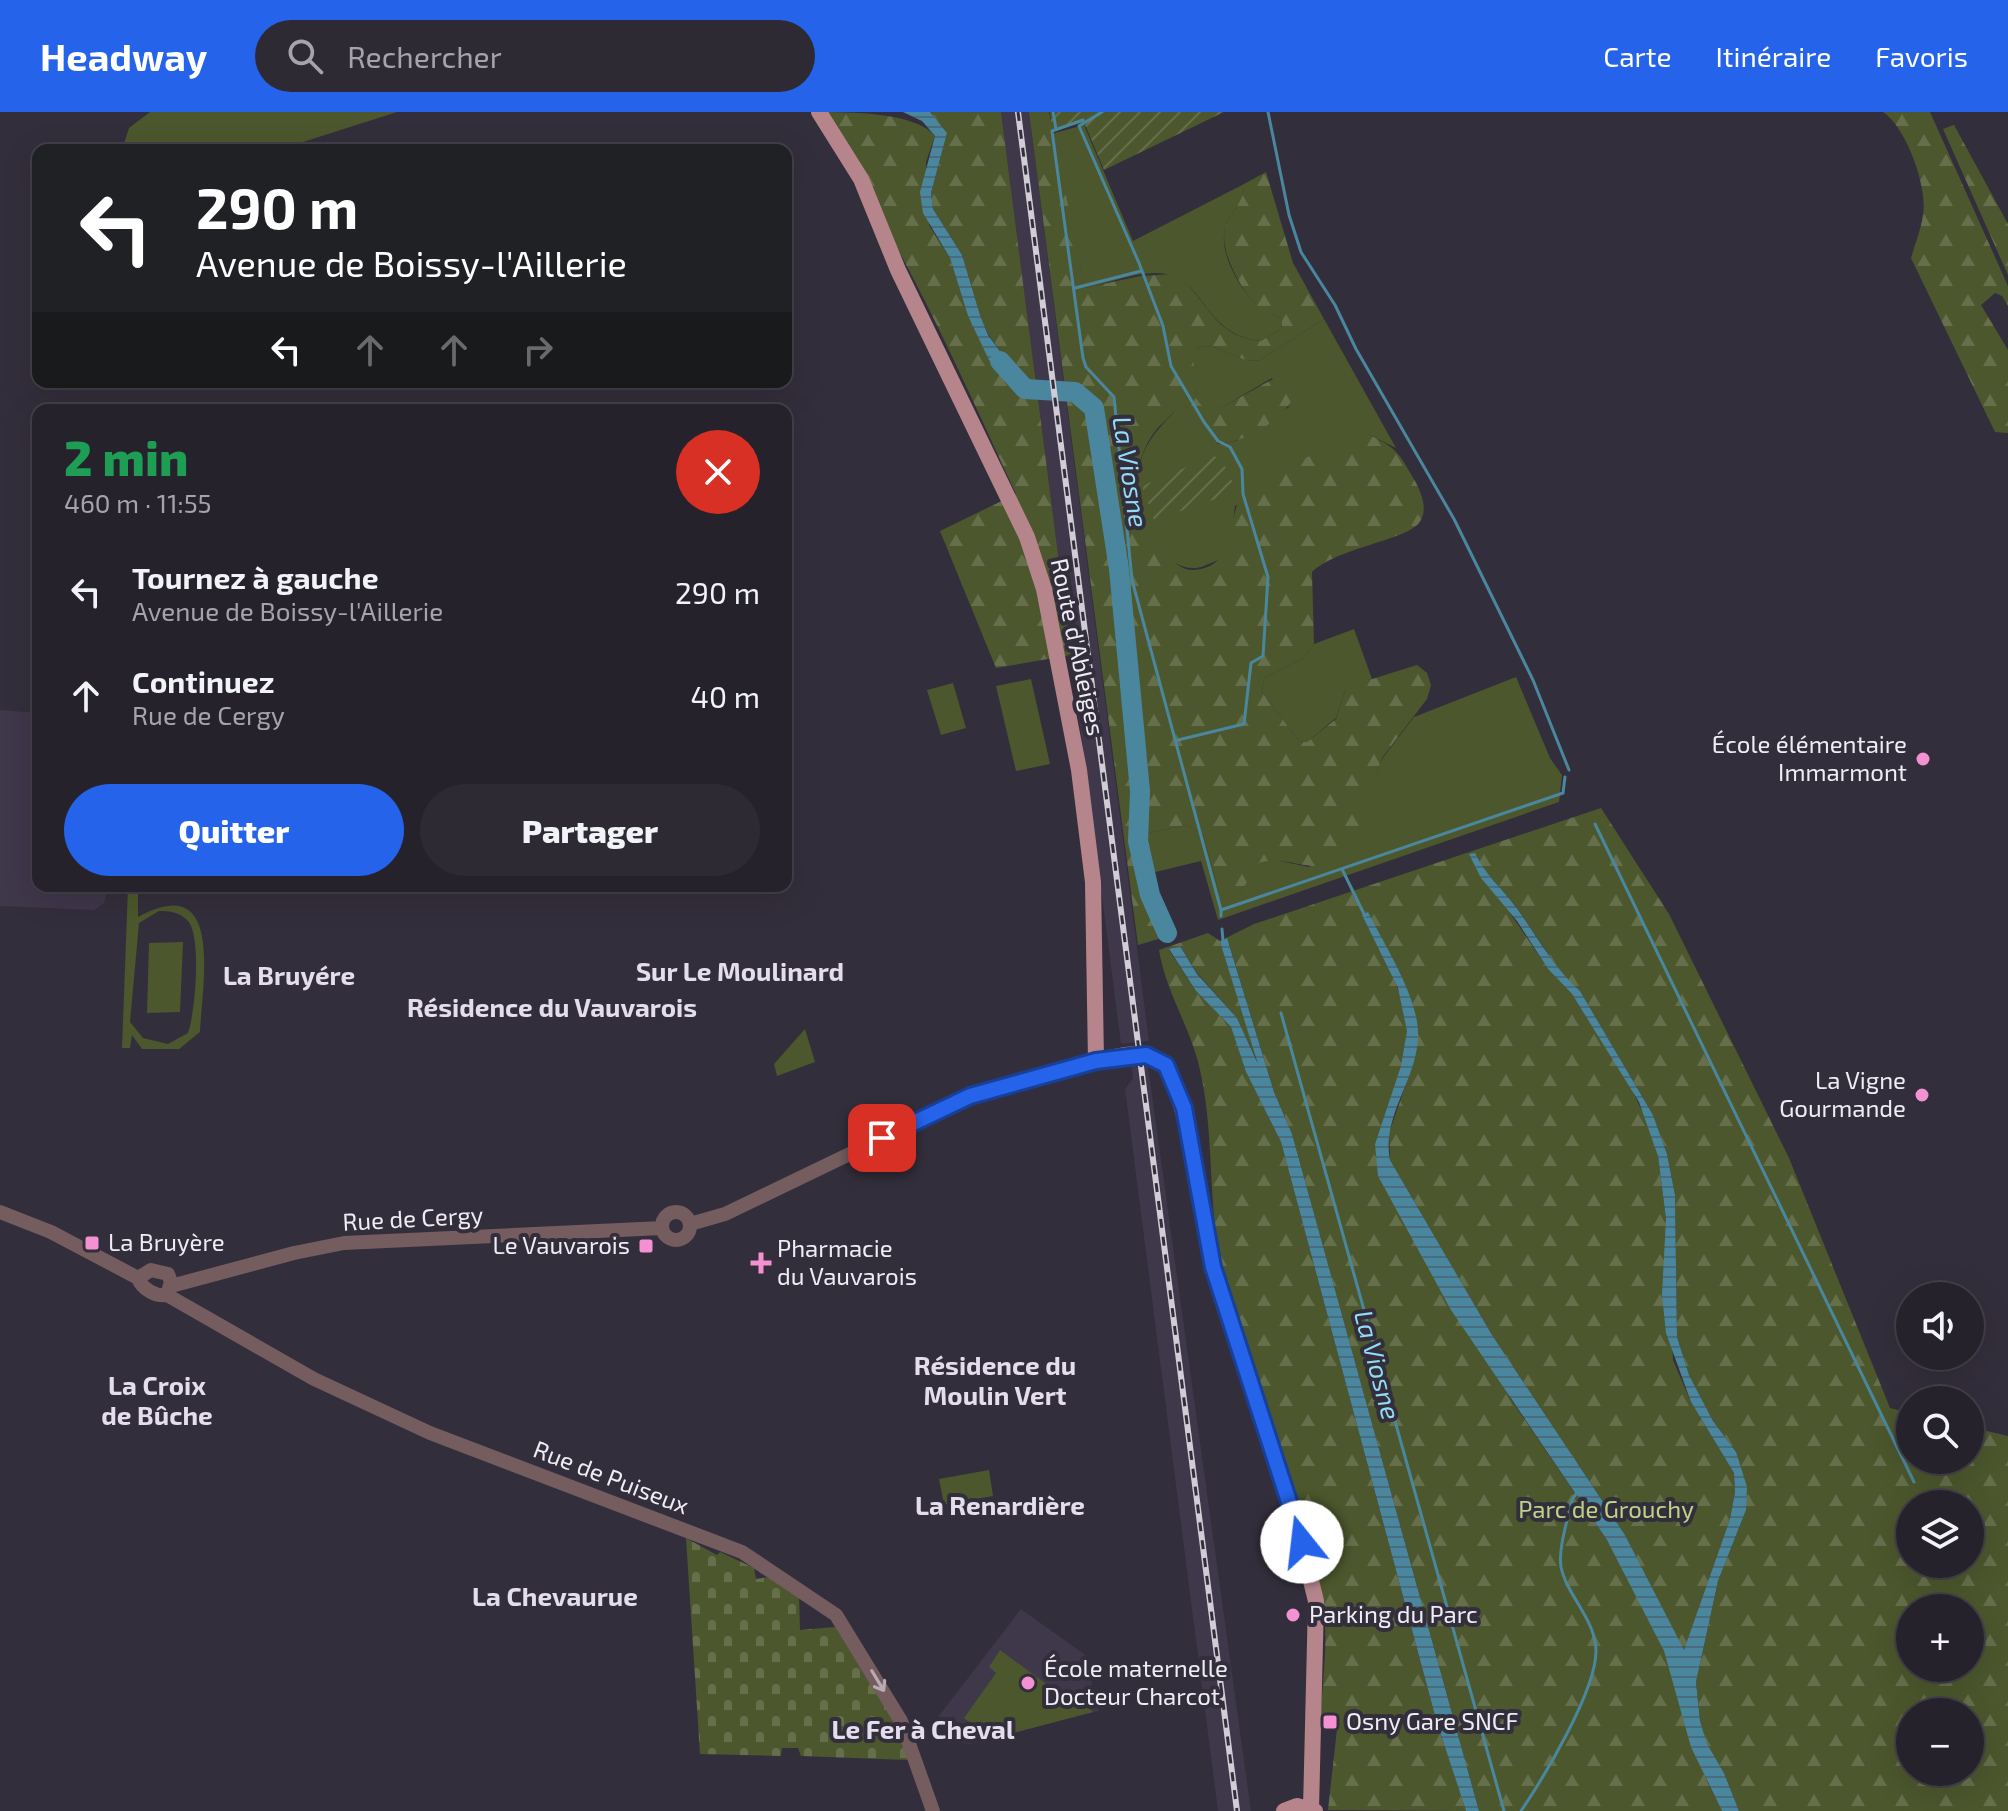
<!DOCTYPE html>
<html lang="fr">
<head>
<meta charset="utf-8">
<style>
	:root { --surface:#26222c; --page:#2e2a34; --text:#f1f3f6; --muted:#a4a4a9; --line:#423f48; --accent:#2563eb }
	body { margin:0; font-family:"Exo 2",sans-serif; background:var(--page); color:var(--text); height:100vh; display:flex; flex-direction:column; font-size:30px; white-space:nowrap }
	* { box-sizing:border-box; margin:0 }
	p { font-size:26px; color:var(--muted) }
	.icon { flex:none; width:44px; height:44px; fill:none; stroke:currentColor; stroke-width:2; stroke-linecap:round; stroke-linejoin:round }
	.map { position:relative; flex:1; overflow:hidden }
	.details { position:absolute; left:32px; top:292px; width:760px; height:488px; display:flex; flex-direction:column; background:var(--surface); border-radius:16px; box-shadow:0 8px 32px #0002,0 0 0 2px var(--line) }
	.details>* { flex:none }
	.top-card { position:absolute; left:32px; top:32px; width:760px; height:244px; border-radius:16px; box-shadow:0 8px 32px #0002,0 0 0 2px var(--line); background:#202124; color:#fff; overflow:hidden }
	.tools { position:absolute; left:1896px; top:1170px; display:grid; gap:16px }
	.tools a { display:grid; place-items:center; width:88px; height:88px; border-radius:50%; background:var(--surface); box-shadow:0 8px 32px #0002,0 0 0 2px var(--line); font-size:40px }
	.pin { position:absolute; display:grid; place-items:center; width:68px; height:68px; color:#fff; margin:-34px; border-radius:16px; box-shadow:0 4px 12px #0006 }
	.me { position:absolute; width:88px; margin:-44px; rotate:344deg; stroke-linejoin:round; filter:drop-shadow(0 0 6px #0008) }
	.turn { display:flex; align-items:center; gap:28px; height:168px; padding:0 32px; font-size:36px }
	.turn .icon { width:104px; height:104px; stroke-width:2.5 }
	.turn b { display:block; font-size:56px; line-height:68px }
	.lanes { display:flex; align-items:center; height:76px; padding:0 32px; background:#0003; justify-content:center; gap:40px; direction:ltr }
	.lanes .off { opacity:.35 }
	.round { display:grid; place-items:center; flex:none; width:84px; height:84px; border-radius:42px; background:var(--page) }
	.overview { display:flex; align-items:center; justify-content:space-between; height:136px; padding:0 32px }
	h1 { font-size:48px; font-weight:800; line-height:60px; color:#1e9e55 }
	.primary-button { display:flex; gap:16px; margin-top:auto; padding:16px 32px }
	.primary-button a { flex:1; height:92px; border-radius:48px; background:var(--accent); color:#fff; font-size:32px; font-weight:800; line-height:92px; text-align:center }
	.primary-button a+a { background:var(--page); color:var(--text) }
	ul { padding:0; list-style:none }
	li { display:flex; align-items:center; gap:24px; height:104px; padding:0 32px }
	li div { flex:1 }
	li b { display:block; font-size:30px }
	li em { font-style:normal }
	header { display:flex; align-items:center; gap:48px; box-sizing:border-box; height:112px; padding:0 40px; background:var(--accent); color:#fff }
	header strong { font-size:38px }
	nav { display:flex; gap:44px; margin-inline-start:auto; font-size:28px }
	.search { width:560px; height:72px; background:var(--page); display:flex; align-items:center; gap:20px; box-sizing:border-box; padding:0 28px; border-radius:44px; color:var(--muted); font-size:30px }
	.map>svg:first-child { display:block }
</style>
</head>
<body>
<header>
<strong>Headway</strong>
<div class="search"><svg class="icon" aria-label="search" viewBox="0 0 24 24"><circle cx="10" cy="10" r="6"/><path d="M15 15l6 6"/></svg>Rechercher</div>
<nav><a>Carte</a><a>Itinéraire</a><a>Favoris</a></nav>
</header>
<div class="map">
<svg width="2008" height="1699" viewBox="0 0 2008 1699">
	<defs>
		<pattern id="forest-firs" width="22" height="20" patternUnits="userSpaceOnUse" patternTransform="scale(2)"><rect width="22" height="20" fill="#4c572d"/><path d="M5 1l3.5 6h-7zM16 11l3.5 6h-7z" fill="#666f4c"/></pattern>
		<pattern id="cemetery-stones" width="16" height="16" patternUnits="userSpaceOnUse" patternTransform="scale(2)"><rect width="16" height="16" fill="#4c572d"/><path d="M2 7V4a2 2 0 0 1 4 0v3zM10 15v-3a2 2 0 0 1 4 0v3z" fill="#666f4c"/></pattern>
		<pattern id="garden-furrows" width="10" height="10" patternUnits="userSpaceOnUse" patternTransform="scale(2)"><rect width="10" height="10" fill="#4c572d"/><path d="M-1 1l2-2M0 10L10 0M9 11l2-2" fill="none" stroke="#666f4c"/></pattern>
		<pattern id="water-rules" width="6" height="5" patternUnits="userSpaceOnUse" patternTransform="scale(2)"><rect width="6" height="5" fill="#4a879e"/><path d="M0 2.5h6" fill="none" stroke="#496d7c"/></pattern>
	</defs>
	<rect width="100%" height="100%" fill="#332e3b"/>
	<path fill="#3f374a" d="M1001,0h28l120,929 -28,3z
		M0,598l38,3v173h70l-4,17 -10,7 -94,-4z
		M1131,951l17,3 103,745h-33l-93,-722 8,-11z
		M1021,1497l63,45 15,57 -129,33 -9,-1 -23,-26z"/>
	<path fill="#4c572d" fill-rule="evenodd" d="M150,0h247l-119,38h-156l7,-22z
		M1084,13l49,116 111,-57c1,17 -15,30 -19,45 -7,25 19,70 40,81 6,4 10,4 16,9l1,9 -21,13c-57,-6 -54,-58 -95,-67 -23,-5 -57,9 -81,14l-34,-154z
		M1324,207l72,129 -28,-14 -133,72c-2,13 -2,36 -10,48 -5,6 -14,9 -21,12 -35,13 -66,-39 -68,-69 -1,-12 3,-32 7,-43 9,-21 22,-32 37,-48h5l33,38 18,-3 53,-34 -17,-29 -46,27 -21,6 -9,-13 -4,-44 5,-6c24,-8 39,17 63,12z
		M1354,517l18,50 -27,12 -9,27 -29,24 -8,-1 -37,-49 2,-14 39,-20 11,-14z
		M1516,565l34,81 12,17 -3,27 -341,118 -17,-59 -58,14 -6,-30 7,-11 42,-9 17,9 16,59 22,-1 17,-29 12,-4 39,8 50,-48 23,-60 32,-42z
		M1031,567l19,85 -34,7 -20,-85z
		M953,571l13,45 -25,7 -14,-45z
		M128,775l10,1v29c87,-48 64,66 62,115l-21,17h-37l-10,-14 -2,13h-8zM159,799c11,0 21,1 29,10 14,15 7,93 0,112l-20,11 -25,-6 -13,-16 9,-99z
		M183,830l-3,70 -33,1 2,-70z
		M805,917l10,33 -38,14 -3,-12z
		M989,1358l4,26 -49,9 -5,-26z
		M1000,1538l64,47 6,-7 23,22 -103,27 -26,-21 32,-45 -7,-6z"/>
	<path fill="url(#forest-firs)" fill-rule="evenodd" d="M814,0c36,0 101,0 121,24l-9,26 3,63 21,33 18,58 21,43 26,30 -2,-20 -25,-35 -8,-19 -18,-60 -29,-46 -2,-16 16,-60 -17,-21h71l70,543 -75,13 -56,-137 76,-37c-60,-130 -119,-264 -202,-382z
		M1029,0h20l36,176 55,-12 34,-2c36,24 36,62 87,67l21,-13 -1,-9c-7,-6 -15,-6 -22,-12 -16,-13 -40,-56 -34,-78 4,-15 20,-28 19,-45l22,-12 27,91 31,56 -64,41c-24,5 -39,-20 -63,-12l-4,6 3,44 9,12 21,-5 58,-32c40,24 -42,78 -70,69l-29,-36c-8,2 -13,8 -19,14 -40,34 -37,102 1,136 7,6 16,15 27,14 47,-3 29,-60 55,-85 13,-13 97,-42 119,-51 30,15 30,18 47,47 6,11 14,30 4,42 -15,18 -80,24 -107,49l2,72 -11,14 -39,20 -2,14 37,49 8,1 29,-23 9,-28 8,-6 64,-20 10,8 4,12 -4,14 -45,59 -33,96c-25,28 -60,-1 -90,9l-18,29 -13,3 -9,-2 -16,-59 -17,-9 -42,9 -7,12 10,50 15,42 -24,7z
		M1883,0h47l78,174v20l-6,-10 -7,-3 -14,12 27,45v83l-13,-1 -84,-174c4,-14 10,-29 12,-43 5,-28 -17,-88 -40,-103z
		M1954,13l54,99v51l-65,-146z
		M1601,696l68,106 120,244 101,250 20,5v47h60v-33l38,9v375h-269l-15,-38 -17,-28 -7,-24 -4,-39 22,-101 28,-71 -10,-58 -23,-31 -24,-46 -12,-38 -2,-142 -8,-41 -14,-39 -73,-124 -17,-15 -48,-71 -45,-51 78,115 24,25 57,90 19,39 10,33 8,63 7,141 18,42 43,71 1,19 -5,27 -46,132 -59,-116 -133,-200 -102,-175 -1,-27 24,-69 -7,-73 -44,-76c17,36 44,75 45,116 1,37 -20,79 -32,113l135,254 97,142 31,58 26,53 43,130 15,30h-243l-187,-677 -18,-42 -45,-148 -9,-2 39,123 -22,-47 -40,-45 -17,-27 -11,4 27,41 35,36 15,45 35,70 156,581 29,88 -138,-1 10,-90 -17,-3c1,-34 7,-71 3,-104 -15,-115 -68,-221 -99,-332 -19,-69 -9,-141 -25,-211 -9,-42 -34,-77 -41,-120l49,-17 12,8 34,-17zM1910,1392h60v60h-60zM1910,1496h60v60h-60zM1910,1600h60v60h-60z"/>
	<path fill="url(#cemetery-stones)" d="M686,1426l31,17 3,-3 34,16 2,11 13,-2 30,19 1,34 35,-3 65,103 8,30 -107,-4 -3,-8h-16l-1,8 -81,-2z"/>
	<path fill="url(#garden-furrows)" d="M1050,0h174l-120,58 -18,-43 -4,-4 -30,8z
		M1213,344l8,3 12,24 -6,12 -73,25 -12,-34z"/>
	<path fill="url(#water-rules)" d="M903,0h27l17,21 -16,60 2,16 29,46 18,60 8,20 25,34 3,21 -27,-30 -21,-44 -18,-58 -27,-45 -3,-21 15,-56 -13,-15z
		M1475,741c10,22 27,35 41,54 21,29 37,60 64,84l73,124 14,39 8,41 2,142 12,38 24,46 23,31 11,35 -1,23 -28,71 -22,101 4,39 7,23 17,29 15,38h-17l-31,-64 -27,-96 -57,-111 -156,-230 -73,-134 -3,-32 26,-78 6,-35 -9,-43 -36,-73 6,-3c16,32 50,85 50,121 1,45 -37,82 -28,127l102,175 133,200 59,115 46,-131 5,-27 -1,-19 -43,-71 -25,-69 -4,-38 4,-76 -8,-63 -19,-54 -67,-108 -24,-25 -31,-48 -36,-43 -12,-24z
		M1227,826l47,154 18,42 187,677h-13l-29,-88 -156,-581 -35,-70 -15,-45 -35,-36 -27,-42 11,-3 17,28 40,44 21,46 -38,-122z"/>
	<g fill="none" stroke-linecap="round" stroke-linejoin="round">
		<path stroke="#4a879e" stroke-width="3" d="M1053,0l3,17
			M1102,0l-23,14 60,137 24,63 8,40 33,56 14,19 12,6 12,22 1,25 25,83 -5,79 -12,7 -7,61 -66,16
			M1268,0l21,103 12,37 34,53 21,44 98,170 79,161 36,90
			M1083,8l-31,11 31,227 3,9 28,30 18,183 89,330
			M1075,176l66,-17
			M1595,712l319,658
			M1342,757l23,47
			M1221,804v-6l342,-117 2,-16
			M1222,817l1,12
			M1281,901l223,798
			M1521,1699c23,-34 75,-120 75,-160 0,-31 -29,-55 -35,-84 -3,-19 7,-48 11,-67l5,-8"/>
		<path stroke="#4a879e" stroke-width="20" d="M1000,249l25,28 50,3 19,16 25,161 21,222 -2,50 12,54 17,38"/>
		<path stroke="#745c5f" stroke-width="14" d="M0,1100l51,20 87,46
			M662 1114a14 14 0 1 1 28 0a14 14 0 1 1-28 0Z
			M690,1112l35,-10 245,-118 126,-35
			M138,1166l13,-8 17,4 3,8 -4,13
			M138,1166c4,11 18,19 29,17
			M171,1174l123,-33 50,-10 318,-15
			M167,1183l147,84 116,54 312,119 94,63 65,106 32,90"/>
		<path stroke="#b6858c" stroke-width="16" d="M819,0l42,67 37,91 129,267 17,52 35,181 14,112 3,179c18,-4 44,-12 61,-2 28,16 50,170 56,208
			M1210,1145l86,263 20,81 -5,208
			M1284,1699l13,-5 18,5"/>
		<g stroke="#d1cdd6" stroke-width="6">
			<path id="rail" d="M1018,0l219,1699"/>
		</g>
		<use href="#rail" stroke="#332e3b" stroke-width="3" stroke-dasharray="9" stroke-linecap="butt"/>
	</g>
	<defs><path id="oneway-shaft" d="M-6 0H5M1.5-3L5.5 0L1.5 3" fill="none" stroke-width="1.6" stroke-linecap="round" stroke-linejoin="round" transform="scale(2)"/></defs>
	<use stroke="#b8abb2" href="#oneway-shaft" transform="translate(878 1569) rotate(59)"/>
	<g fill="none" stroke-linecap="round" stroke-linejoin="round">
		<g stroke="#184099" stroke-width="20">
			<path id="route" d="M882,1026l88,-42 126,-35 50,-6 20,10 18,43 29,159 89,275"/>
		</g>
		<use href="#route" stroke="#2563eb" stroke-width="14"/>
	</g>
	<g fill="#f491d3" stroke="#332e3b" stroke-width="3">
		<circle cx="1923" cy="647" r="8"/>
		<circle cx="1922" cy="983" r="8"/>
		<rect x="84" y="1123" width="16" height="16" rx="4"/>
		<rect x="638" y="1126" width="16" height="16" rx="4"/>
		<path d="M757 1139h8v8h8v8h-8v8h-8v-8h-8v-8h8z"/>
		<circle cx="1293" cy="1503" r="8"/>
		<circle cx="1028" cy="1571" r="8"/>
		<rect x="1322" y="1602" width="16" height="16" rx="4"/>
	</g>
	<g text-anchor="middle" stroke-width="8" stroke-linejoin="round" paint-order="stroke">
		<g font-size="24" fill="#f0ecf5" stroke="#332e3b">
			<text transform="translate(1077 535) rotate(78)" y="8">Route d'Ableiges</text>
			<text transform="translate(413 1107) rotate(-3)" y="8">Rue de Cergy</text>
			<text transform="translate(611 1366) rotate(21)" y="8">Rue de Puiseux</text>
		</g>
		<g font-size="24" fill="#f0ecf5" stroke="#332e3b" text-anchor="start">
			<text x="1907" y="641" text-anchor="end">École élémentaire<tspan x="1907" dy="28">Immarmont</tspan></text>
			<text x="1906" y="977" text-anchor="end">La Vigne<tspan x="1906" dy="28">Gourmande</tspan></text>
			<text x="108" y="1139">La Bruyère</text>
			<text x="630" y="1142" text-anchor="end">Le Vauvarois</text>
			<text x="777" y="1145">Pharmacie<tspan x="777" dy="28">du Vauvarois</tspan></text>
			<text x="1309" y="1511">Parking du Parc</text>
			<text x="1044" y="1565">École maternelle<tspan x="1044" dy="28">Docteur Charcot</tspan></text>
			<text x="1346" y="1618">Osny Gare SNCF</text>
		</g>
		<g font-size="24" fill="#bed388" stroke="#332e3b">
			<text x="1606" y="1406">Parc de Grouchy</text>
		</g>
		<g font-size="26" font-style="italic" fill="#93dbf7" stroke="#332e3b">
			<text transform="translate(1130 360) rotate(81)" y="9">La Viosne</text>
			<text transform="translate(1377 1253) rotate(75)" y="9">La Viosne</text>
		</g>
		<g font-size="26" font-weight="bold" fill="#e4ddee" stroke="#332e3b">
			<text x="740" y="869">Sur Le Moulinard</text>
			<text x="289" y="873">La Bruyére</text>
			<text x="552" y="905">Résidence du Vauvarois</text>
			<text x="995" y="1263">Résidence du<tspan x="995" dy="30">Moulin Vert</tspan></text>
			<text x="157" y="1283">La Croix<tspan x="157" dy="30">de Bûche</tspan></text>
			<text x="1000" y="1403">La Renardière</text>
			<text x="555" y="1494">La Chevaurue</text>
			<text x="923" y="1627">Le Fer à Cheval</text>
		</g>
	</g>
</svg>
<div class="tools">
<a><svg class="icon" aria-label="sound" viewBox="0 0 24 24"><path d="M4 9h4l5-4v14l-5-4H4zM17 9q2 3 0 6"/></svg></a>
<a><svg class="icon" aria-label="search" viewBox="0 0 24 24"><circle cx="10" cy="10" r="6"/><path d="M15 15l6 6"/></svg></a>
<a><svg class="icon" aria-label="layers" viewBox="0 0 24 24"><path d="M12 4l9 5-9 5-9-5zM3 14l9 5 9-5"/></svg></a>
<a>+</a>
<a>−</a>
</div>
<div class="pin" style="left:882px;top:1026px;background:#d93025"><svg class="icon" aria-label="arrive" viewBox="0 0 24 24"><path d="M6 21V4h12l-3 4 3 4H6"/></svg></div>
<svg class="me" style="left:1302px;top:1430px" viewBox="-20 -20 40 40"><circle r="19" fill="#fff"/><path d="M0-13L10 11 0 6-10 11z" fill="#2563eb"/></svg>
<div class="top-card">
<div class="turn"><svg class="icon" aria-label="left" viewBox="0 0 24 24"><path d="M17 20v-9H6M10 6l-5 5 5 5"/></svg><div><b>290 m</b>Avenue de Boissy-l'Aillerie</div></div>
<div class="lanes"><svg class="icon" aria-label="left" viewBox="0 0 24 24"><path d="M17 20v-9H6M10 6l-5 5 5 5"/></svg><svg class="icon off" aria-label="ahead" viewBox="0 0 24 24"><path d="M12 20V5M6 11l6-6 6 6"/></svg><svg class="icon off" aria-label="ahead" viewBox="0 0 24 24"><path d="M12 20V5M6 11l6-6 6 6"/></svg><svg class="icon off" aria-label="right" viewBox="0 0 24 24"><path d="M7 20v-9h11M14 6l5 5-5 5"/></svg></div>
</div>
<section class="details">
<div class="overview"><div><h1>2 min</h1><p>460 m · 11:55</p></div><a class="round" style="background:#d93025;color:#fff"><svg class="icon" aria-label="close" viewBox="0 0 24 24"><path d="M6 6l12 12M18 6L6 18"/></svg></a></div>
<ul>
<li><svg class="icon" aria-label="left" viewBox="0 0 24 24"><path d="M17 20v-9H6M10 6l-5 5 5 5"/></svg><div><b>Tournez à gauche</b><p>Avenue de Boissy-l'Aillerie</p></div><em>290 m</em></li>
<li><svg class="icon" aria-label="ahead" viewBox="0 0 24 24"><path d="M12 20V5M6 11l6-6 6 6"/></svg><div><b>Continuez</b><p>Rue de Cergy</p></div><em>40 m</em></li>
</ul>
<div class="primary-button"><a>Quitter</a><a>Partager</a></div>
</section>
</div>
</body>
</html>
